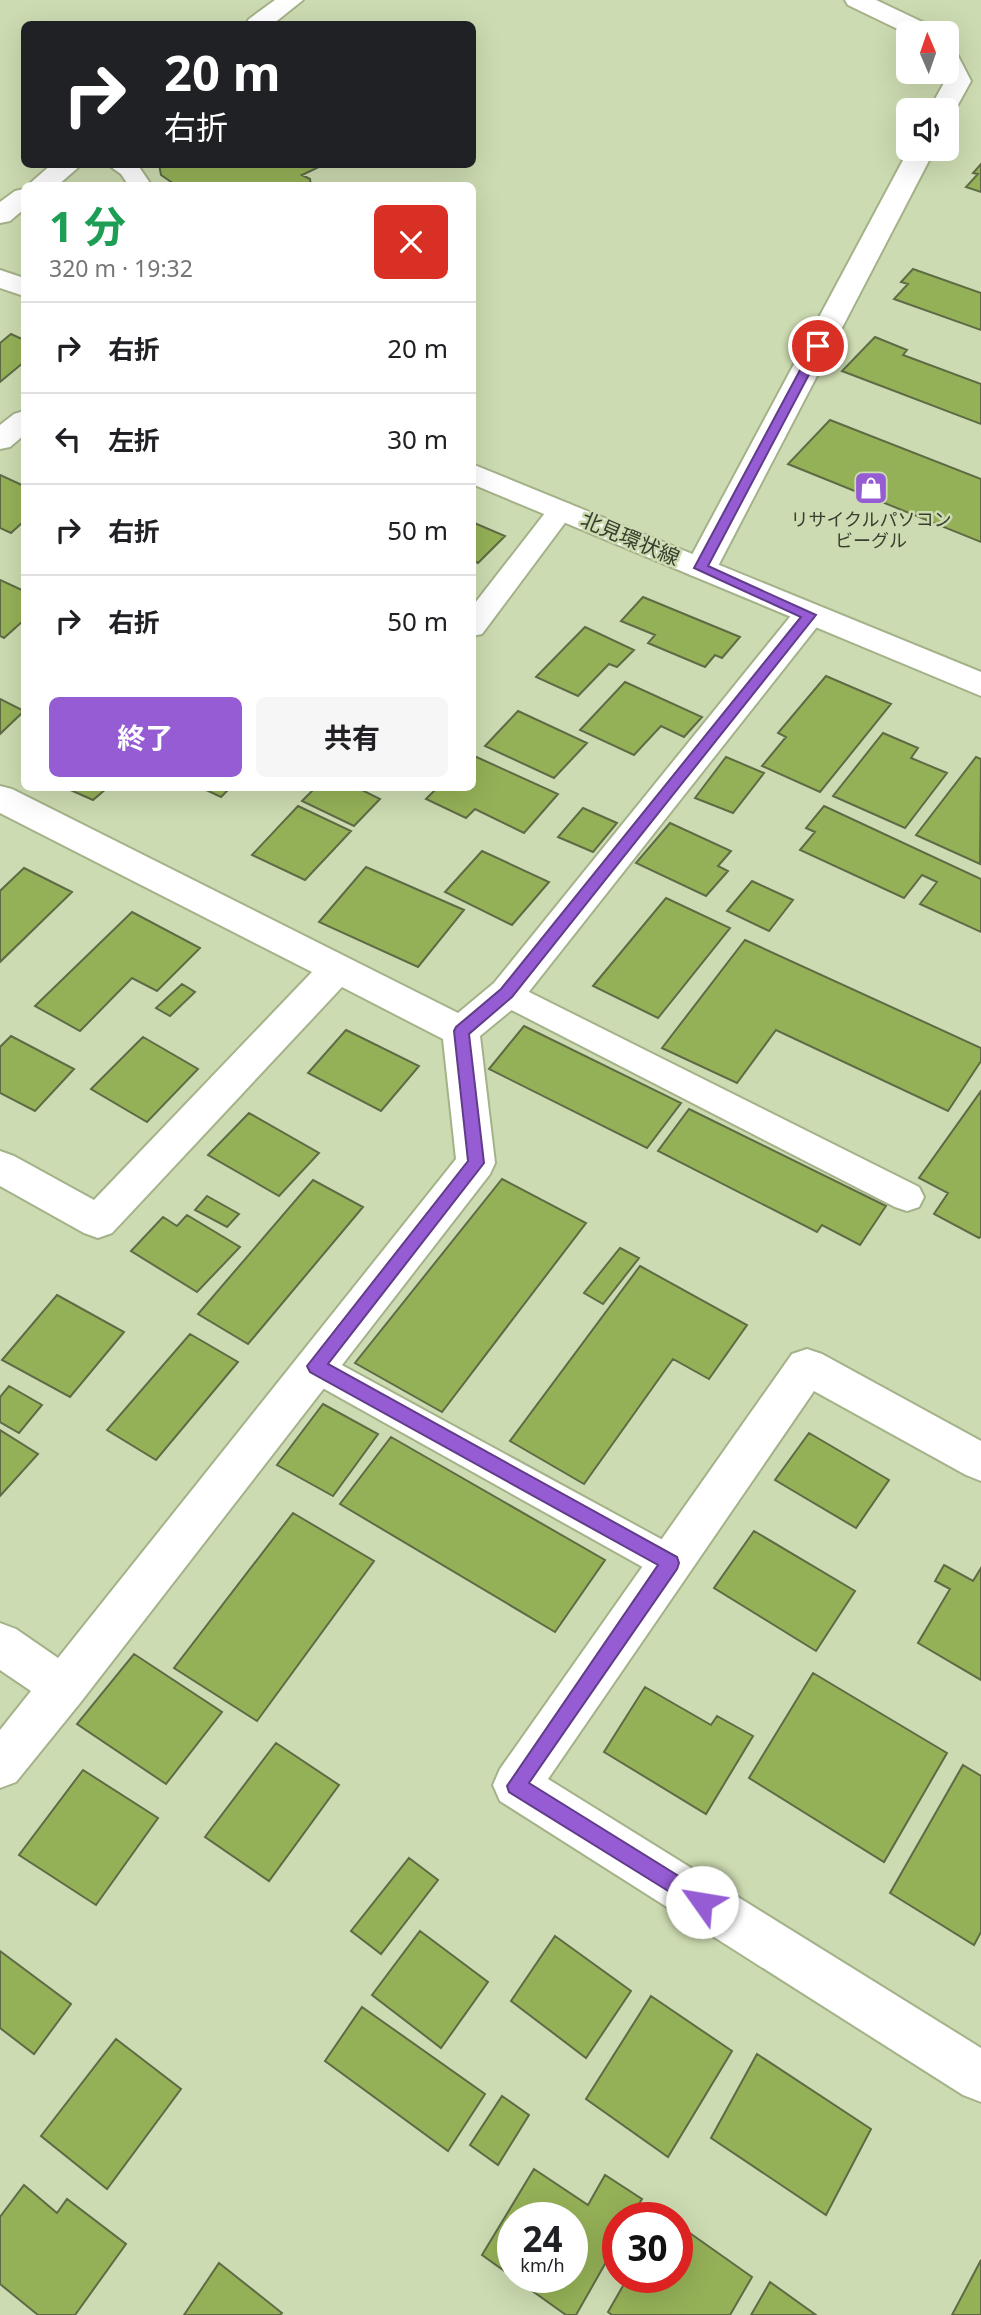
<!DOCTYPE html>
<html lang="ja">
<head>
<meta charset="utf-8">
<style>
	:root { --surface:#fff; --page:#f6f6f6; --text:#202124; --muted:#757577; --line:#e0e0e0; --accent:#955cd3 }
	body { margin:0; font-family:"Noto Sans","Noto Sans JP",sans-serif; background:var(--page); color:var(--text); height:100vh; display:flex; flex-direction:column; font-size:26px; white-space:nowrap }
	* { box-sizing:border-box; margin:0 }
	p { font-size:23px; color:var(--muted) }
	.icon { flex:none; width:38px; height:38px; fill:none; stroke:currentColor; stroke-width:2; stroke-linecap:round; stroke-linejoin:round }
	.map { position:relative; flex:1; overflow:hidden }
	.drawer { position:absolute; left:21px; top:182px; width:455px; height:609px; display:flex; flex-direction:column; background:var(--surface); border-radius:10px; box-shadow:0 7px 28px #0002 }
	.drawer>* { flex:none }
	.hud { position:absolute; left:21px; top:21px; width:455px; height:147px; border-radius:10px; box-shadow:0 7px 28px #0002; background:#202124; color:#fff; overflow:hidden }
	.needle { width:46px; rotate:358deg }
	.tools { position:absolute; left:896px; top:21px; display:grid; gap:14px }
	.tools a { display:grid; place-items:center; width:63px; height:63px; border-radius:10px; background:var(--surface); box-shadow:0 7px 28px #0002; font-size:35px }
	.speed { position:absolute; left:497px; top:2202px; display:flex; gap:14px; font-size:35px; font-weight:700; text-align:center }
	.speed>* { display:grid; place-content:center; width:91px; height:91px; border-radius:50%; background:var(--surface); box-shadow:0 7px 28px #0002; line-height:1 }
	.speed small { font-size:18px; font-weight:400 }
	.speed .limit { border:10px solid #d22; background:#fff; color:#111 }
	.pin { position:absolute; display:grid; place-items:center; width:60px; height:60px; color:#fff; margin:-30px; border:4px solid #fff; border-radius:50%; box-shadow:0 2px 7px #0007 }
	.me { position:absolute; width:77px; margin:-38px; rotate:302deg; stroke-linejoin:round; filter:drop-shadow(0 0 5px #0008) }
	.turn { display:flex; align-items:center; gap:24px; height:147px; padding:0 28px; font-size:32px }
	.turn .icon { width:91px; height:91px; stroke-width:2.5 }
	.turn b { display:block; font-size:49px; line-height:60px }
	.round { display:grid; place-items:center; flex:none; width:74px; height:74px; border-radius:10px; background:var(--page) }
	.headline { display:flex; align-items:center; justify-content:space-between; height:119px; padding:0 28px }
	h1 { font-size:42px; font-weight:700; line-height:52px; color:#1e9e55 }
	.button { display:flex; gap:14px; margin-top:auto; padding:14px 28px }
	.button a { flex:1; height:80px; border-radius:10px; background:var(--accent); color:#fff; font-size:28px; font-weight:700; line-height:80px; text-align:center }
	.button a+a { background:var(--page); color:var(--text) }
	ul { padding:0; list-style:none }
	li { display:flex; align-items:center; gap:21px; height:91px; padding:0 28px; border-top:2px solid var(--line) }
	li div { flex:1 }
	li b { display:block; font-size:26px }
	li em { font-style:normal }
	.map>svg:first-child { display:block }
</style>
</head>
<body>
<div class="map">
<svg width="981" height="2315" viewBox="0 0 981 2315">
	<rect width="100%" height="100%" fill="#ccdbb1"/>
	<path fill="#95b157" stroke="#5e6b45" stroke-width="2" fill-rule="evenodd" d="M159,164h166l-23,11 8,4 1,7h-134l-16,-11z
		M981,164v28l-15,-5 12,-13 -5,-1z
		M913,269l68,24v37l-87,-31 14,-15 -7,-2z
		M11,334l13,6v22l-24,20v-39z
		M875,337l32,13 -4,5 78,29v40l-139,-53z
		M830,420l151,59v63l-193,-78z
		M0,475l24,11v35l-13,12 -11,-5z
		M472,522l33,14 -27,27 -6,-3z
		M0,580l24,11v29l-20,18 -4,-2z
		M643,597l97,40 -18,21 -7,-3 -10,12 -57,-24 7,-8 -34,-14z
		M585,627l49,23 -17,17 -8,-3 -31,32 -42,-19z
		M826,676l65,28 -71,88 -58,-26 24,-29 -8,-4z
		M625,682l77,35 -18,20 -23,-11 -27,29 -54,-25z
		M0,699l24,12 -24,23z
		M518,711l69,32 -33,35 -69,-32z
		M883,733l35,15 -7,10 36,15 -42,55 -72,-32z
		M472,755l86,39 -34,39 -49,-24 -9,9 -40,-19 11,-11h35z
		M726,757l38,16 -31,40 -38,-15z
		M976,757l5,2 -1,105 -64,-29z
		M66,788h41l-14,12z
		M202,788h28l-9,9z
		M315,788h43l22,11 -26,27 -52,-25z
		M298,806l53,25 -46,49 -53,-25z
		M824,806l157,73v53l-61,-28 17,-22 -15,-7 -18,23 -104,-48 15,-18 -9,-4z
		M583,808l34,15 -24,29 -35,-15z
		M670,823l61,28 -13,15 10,5 -22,25 -70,-33z
		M482,851l67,31 -37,43 -67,-33z
		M366,867l98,43 -46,57 -99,-45z
		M24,868l48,24 -72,70v-71z
		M752,881l41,19 -24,31 -42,-20z
		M666,898l64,30 -72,90 -65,-32z
		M132,912l68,36 -43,43 -25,-13 -52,53 -45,-25z
		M745,940l236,108v13l-33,50 -172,-81 -39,53 -75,-35z
		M182,984l13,8 -25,24 -14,-8z
		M524,1026l157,77 -34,45 -158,-79z
		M346,1030l73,36 -38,45 -73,-38z
		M11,1036l63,33 -39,42 -35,-18v-46z
		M143,1037l55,32 -51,53 -56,-33z
		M981,1091v145l-2,2 -45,-24 14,-21 -29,-15z
		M689,1109l197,97 -26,39 -38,-20 -5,7 -159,-81z
		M249,1113l70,40 -40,43 -71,-41z
		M502,1179l84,44 -144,189 -87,-49z
		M313,1180l50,27 -115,137 -50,-30z
		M207,1196l32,18 -12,13 -32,-17z
		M187,1215l53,32 -43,45 -66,-41 32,-34 14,9z
		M620,1248l19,10 -36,46 -19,-11z
		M640,1266l107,59 -38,54 -36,-20 -89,125 -74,-43z
		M57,1295l67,37 -54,65 -68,-37z
		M190,1334l48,28 -82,98 -49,-30z
		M9,1386l33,19 -23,28 -19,-11v-25z
		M323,1404l55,30 -45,62 -56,-31z
		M0,1430l38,24 -38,42z
		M809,1433l80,47 -33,48 -81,-48z
		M391,1437l214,123 -50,72 -215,-128z
		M293,1513l81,48 -117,160 -83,-53z
		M754,1531l101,60 -39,60 -102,-63z
		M944,1565l29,16 8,-13v112l-63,-37 32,-54 -15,-8z
		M134,1654l88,58 -56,72 -89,-60z
		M813,1673l134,80 -63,109 -135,-84z
		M645,1687l66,38 6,-9 36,20 -47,78 -102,-62z
		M276,1743l63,42 -70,96 -64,-44z
		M963,1765l18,11v156l-7,13 -84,-52z
		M83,1770l75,48 -62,87 -77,-50z
		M409,1858l29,22 -57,74 -30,-23z
		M420,1931l68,51 -47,66 -69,-53z
		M555,1936l76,55 -45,67 -75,-57z
		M0,1951l71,53 -37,50 -34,-26z
		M651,1996l81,55 -64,106 -82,-58z
		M362,2007l123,87 -37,57 -123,-90z
		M116,2039l65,50 -74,100 -66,-53z
		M757,2054l114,75 -45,86 -115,-77z
		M502,2096l27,19 -31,50 -28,-20z
		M534,2169l54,36 17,-30 37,24 -11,18h-13v24l-42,74h-10l-84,-60zM513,2217h59v60h-59z
		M24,2185l33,28 10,-14 59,45 -51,71h-37l-38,-31v-67z
		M677,2224l75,53 -22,38h-118l-4,-3 20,-35h49z
		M981,2260v55h-29z
		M219,2263l63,50 -2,2h-96z
		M770,2282l46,33h-65z"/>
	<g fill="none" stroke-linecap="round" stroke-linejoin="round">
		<g stroke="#a4b289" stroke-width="4">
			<path id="service" d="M107,164h30l15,22h-23l-8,-12z
				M561,502l9,2 4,6 -4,6 -88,118 -10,2v-29l80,-103z
				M507,981l412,206 5,10 -5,10 -12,4 -12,-4 -399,-205 -5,-9 5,-9z
				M316,1351l367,200 6,12 -6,12 -13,5 -13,-5 -354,-198 -5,-11 5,-11z"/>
		</g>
		<g stroke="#a4b289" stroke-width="4">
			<path id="minor" d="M845,0h31l59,28 3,5 -30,1 -60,-29z
				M947,50l9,2 15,29 -16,29 -8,6v-6h-18l16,-29 -4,-9h6z
				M909,149h26l-218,419 -5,7 -11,3 -11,-3 -5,-7z
				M24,411v24l-14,12 -10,2v-24l14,-11z
				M809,604l11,3 5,8 -5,8 -300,380 -40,33 15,127 -5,11 -410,529 -64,79 -16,6v-58l31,-39 -31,-21v-47l16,6 42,29 398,-499 -13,-120 -101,-52 -230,246 -14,5 -14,-5 -84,-47v-35l14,5 80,44 218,-228 -312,-159v-27l12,3 446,224 36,-30 304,-376z
				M807,1349l15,5 159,87v40l-15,-6 -152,-84 -266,388 433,269v54l-18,-7 -463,-294 -7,-16 7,-16 292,-415z"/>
		</g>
		<g stroke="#a4b289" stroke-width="4">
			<path id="tertiary" d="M275,0h28l-30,24h-27l3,-5z
				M52,164h30l-25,22h-30z
				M24,189v20l-14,12 -10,2v-21l15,-11z"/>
		</g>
		<g stroke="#a4b289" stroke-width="4">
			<path id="secondary" d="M0,270l24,8v18l-24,-8z
				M472,464l509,208v24l-509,-212z"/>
		</g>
		<use href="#service" fill="#fff" fill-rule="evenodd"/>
		<use href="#minor" fill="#fff" fill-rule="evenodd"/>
		<use href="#tertiary" fill="#fff" fill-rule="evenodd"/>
		<use href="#secondary" fill="#fff" fill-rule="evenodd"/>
	</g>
	<path fill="#955cd3" stroke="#613c89" stroke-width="2" d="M814,344l10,2 -116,220 108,49 -304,382 -43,37 15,129 -156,201 349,193 2,6 -2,6 -148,214 180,112 3,7 -3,7 -7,3 -193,-120 -2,-6 151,-221 -348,-193 -3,-6 161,-205 -14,-130 2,-4 45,-38 300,-372 -107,-49z"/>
	<defs>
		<g id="shop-square" transform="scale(1.75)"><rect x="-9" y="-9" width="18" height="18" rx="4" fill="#955cd3" stroke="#ccdbb1"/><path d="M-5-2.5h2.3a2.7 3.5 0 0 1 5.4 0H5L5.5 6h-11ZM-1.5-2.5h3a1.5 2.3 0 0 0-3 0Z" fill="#fff"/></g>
	</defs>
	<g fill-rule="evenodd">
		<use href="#shop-square" x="871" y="488"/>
	</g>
	<g text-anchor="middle" stroke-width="5" stroke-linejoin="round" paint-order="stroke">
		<g font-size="18" fill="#393f2e" stroke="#ccdbb1">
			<text x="871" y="526">リサイクルパソコン<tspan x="871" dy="21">ビーグル</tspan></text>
		</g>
		<g font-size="21" fill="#393f2e" stroke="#ccdbb1">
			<text transform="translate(630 539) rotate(23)" y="7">北見環状線</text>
		</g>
	</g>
</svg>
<div class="tools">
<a><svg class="needle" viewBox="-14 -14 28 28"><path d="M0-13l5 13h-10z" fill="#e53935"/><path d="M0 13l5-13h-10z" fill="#757577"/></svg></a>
<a><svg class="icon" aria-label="sound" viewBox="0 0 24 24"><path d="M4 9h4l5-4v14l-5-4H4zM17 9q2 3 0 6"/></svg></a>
</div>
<div class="speed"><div>24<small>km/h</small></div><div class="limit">30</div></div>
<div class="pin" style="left:818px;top:346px;background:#d93025"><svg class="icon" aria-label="arrive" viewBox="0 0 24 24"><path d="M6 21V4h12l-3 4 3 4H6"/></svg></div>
<svg class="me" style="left:702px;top:1902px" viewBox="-20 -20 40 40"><circle r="19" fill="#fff"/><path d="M0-13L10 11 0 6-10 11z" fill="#955cd3"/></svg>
<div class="hud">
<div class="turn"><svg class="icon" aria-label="right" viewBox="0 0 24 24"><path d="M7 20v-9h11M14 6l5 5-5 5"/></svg><div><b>20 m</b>右折</div></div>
</div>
<section class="drawer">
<div class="headline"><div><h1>1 分</h1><p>320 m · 19:32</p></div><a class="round" style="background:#d93025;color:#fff"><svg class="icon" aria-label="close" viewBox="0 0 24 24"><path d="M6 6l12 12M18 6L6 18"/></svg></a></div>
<ul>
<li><svg class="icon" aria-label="right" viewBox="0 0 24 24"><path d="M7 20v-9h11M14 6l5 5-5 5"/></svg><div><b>右折</b></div><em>20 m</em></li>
<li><svg class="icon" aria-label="left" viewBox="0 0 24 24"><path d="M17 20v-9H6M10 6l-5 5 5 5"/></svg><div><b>左折</b></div><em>30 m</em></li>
<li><svg class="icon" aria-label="right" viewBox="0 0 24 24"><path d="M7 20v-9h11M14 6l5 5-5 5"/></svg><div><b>右折</b></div><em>50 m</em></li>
<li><svg class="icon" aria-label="right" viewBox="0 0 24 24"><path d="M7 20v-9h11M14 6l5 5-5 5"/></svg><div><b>右折</b></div><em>50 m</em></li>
</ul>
<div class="button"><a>終了</a><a>共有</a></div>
</section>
</div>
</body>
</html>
